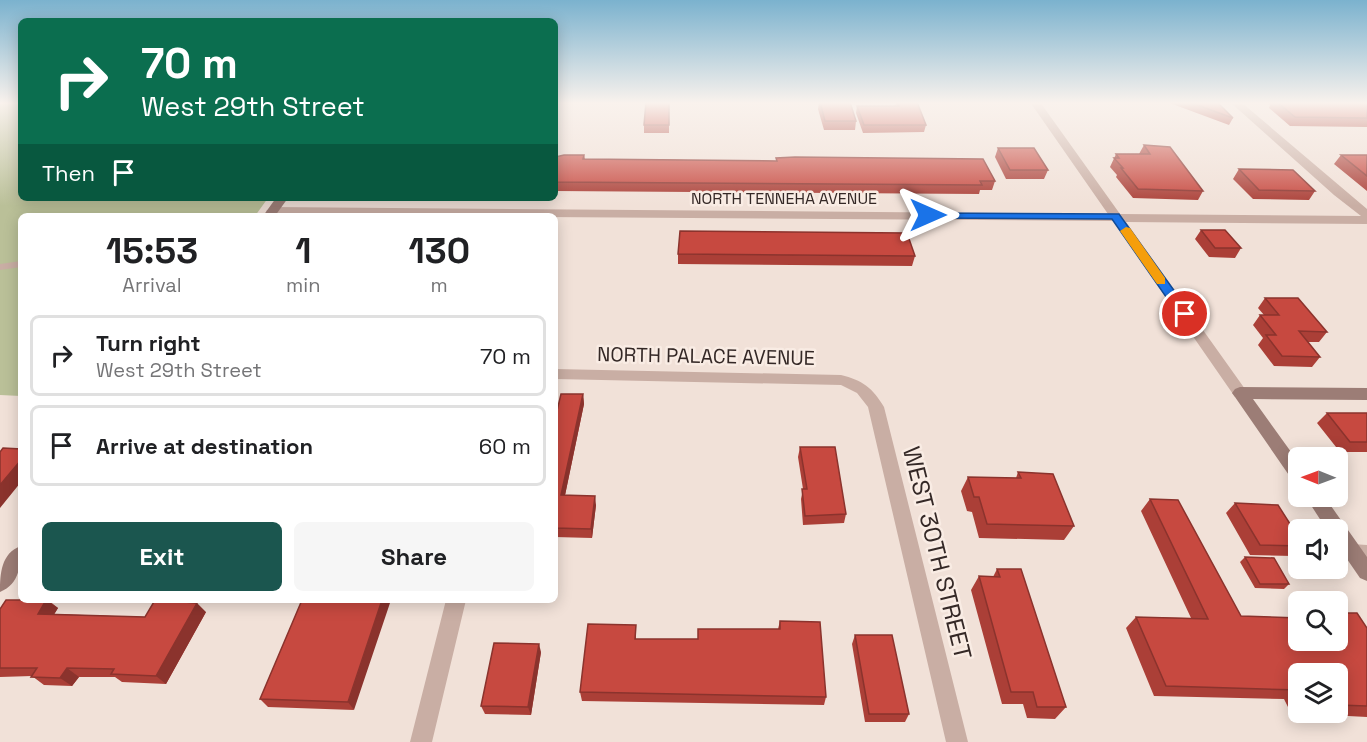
<!DOCTYPE html>
<html lang="en">
<head>
<meta charset="utf-8">
<style>
	:root { --surface:#fff; --page:#f6f6f6; --text:#202124; --muted:#757577; --line:#e0e0e0; --accent:#1b564f }
	body { margin:0; font-family:"Space Grotesk",sans-serif; background:var(--page); color:var(--text); height:100vh; display:flex; flex-direction:column; font-size:22px; white-space:nowrap }
	* { box-sizing:border-box; margin:0 }
	p { font-size:20px; color:var(--muted) }
	.icon { flex:none; width:33px; height:33px; fill:none; stroke:currentColor; stroke-width:2; stroke-linecap:round; stroke-linejoin:round }
	.map { position:relative; flex:1; overflow:hidden }
	.panel { position:absolute; left:18px; top:213px; width:540px; height:390px; display:flex; flex-direction:column; background:var(--surface); border-radius:9px; box-shadow:0 3px 15px #0003 }
	.panel>* { flex:none }
	.banner { position:absolute; left:18px; top:18px; width:540px; height:183px; border-radius:9px; box-shadow:0 3px 15px #0003; background:#0b6e4f; color:#fff; overflow:hidden }
	.needle { width:39px; rotate:271deg }
	.tools { position:absolute; left:1288px; top:447px; display:grid; gap:12px }
	.tools a { display:grid; place-items:center; width:60px; height:60px; border-radius:9px; background:var(--surface); box-shadow:0 3px 15px #0003; font-size:30px }
	.pin { position:absolute; display:grid; place-items:center; width:51px; height:51px; color:#fff; margin:-26px; border:3px solid #fff; border-radius:50%; box-shadow:0 2px 6px #0007 }
	.me { position:absolute; width:66px; margin:-33px; rotate:90deg; stroke-linejoin:round; filter:drop-shadow(0 0 4px #0008) }
	.turn { display:flex; align-items:center; gap:21px; height:126px; padding:0 24px; font-size:27px }
	.turn .icon { width:78px; height:78px; stroke-width:2.5 }
	.turn b { display:block; font-size:42px; line-height:51px }
	.then { display:flex; align-items:center; height:57px; padding:0 24px; background:#0003; gap:12px; font-size:22px }
	.eta { display:flex; justify-content:space-evenly; align-items:center; height:102px; text-align:center }
	.eta b { font-size:36px; font-weight:600; line-height:42px }
	.cta { display:flex; gap:12px; margin-top:auto; padding:12px 24px }
	.cta a { flex:1; height:69px; border-radius:9px; background:var(--accent); color:#fff; font-size:24px; font-weight:600; line-height:69px; text-align:center }
	.cta a+a { background:var(--page); color:var(--text) }
	ul { padding:0; list-style:none }
	li { display:flex; align-items:center; gap:18px; height:81px; margin:0 12px 9px; padding:0 12px; border:3px solid var(--line); border-radius:9px }
	li div { flex:1 }
	li b { display:block; font-size:22px }
	li em { font-style:normal }
	.map>svg:first-child { display:block }
</style>
</head>
<body>
<div class="map">
<svg width="1367" height="742" viewBox="0 0 1367 742">
	<rect width="100%" height="100%" fill="#f1e1d8"/>
	<path fill="#bac098" d="M0,102h21v96h247l-13,18h-234v180l-21,-1z"/>
	<g fill="none" stroke-linecap="round" stroke-linejoin="round">
		<path fill="#c9aea4" fill-rule="evenodd" d="M21,261v6l-21,3v-6z
			M1352,544l15,1v12l-20,-3 -2,-4 2,-4z"/>
		<path fill="#c9aea4" fill-rule="evenodd" d="M1030,102h10l80,112 241,2 -27,-21 -104,-93h11l126,107v15l-241,-2 119,167 3,4 -3,4h-10l-122,-176 -841,-6 -6,-4 6,-4 836,7z
			M555,369l286,6c21,5 32,13 43,32l84,335h-22l-78,-335 -11,-14 -16,-8 -286,-6z
			M446,600h20l-34,142h-22z"/>
		<path fill="#9c7d76" fill-rule="evenodd" d="M276,198h12l-13,18h-12z
			M1240,387l127,1v12l-114,-1 46,64v20l-6,-2 -58,-84 -3,-4 3,-4z
			M1305,496h19l43,61v24l-7,-3 -22,-32v-16h-11z
			M21,546c0,18 -1,38 -21,46 0,-18 1,-39 21,-46z"/>
	</g>
	<path fill="#ab3f37" fill-rule="evenodd" d="M669,102v31h-25v-8z
		M819,102h31l6,19 -1,9h-31l-6,-21z
		M896,102h21l9,23 -2,7 -61,1 -7,-20 1,-7h38z
		M1167,102h50l16,16 -4,7z
		M1268,102h99v25l-77,-1 -21,-18 1,-3z
		M1144,145l59,46 -5,9 -65,-2 -17,-21 1,-2 -7,-8 6,-13h23z
		M998,148l50,22 -4,9h-38l-11,-22z
		M584,155l1,4 191,2v-3l219,23 -3,9h-12l-1,4 -424,-3v-34z
		M1341,155h26v36l-33,-27z
		M1239,169l76,22 -6,9 -56,-1 -20,-20z
		M1201,230l40,18 -6,10 -26,-1 -14,-18z
		M678,254l237,2 -3,10 -234,-2z
		M1265,298l62,34 -8,10h-11l12,15 -8,10 -38,-1 -16,-21 5,-7 -10,-13 7,-10h4l-6,-7z
		M583,394l1,10 -19,91 31,10 -4,33 -37,-1v-118z
		M1327,413h40v39h-27l-23,-29z
		M800,447l46,67 -2,9 -41,2 -2,-26 2,-10 -5,-32z
		M1018,472l56,54 -10,14 -85,-2 -7,-26 -5,-1 -6,-20 7,-14 48,1z
		M1150,499l91,117 126,12v89l-76,-4 -7,-14 -130,-3 -28,-68 10,-11 55,1 -50,-107zM1299,674h39v38h-39z
		M1235,503l64,35v14l-5,4 -44,-1 -24,-42z
		M1245,557l44,27 -5,5 -29,-1 -15,-26z
		M997,569l69,138 -11,12 -28,-1 -4,-14h-21l-31,-114 8,-14 14,1z
		M6,600h42l10,8 -4,6 91,3 61,-5 -40,72 -44,-2 -7,-5h-36l-7,9 -28,-1 -12,-9 -32,1v-68z
		M302,600l52,110 -86,-3 -8,-8z
		M780,621l46,76 -2,8 -242,-4 -2,-9 56,-67v14h61l81,-10z
		M855,635l54,79 -4,8h-40l-13,-78z
		M541,652l-10,63 -46,-1 -4,-8z"/>
	<path fill="#8b332d" d="M583,394l1,10 -21,101 -2,-10z
		M21,460v22l-21,26v-23z
		M595,496l1,9 -4,33 -1,-9z
		M46,600l12,8 -9,15 -11,-9z
		M382,600h9l-37,110 -6,-8z
		M197,603l9,9 -40,72 -10,-8z
		M539,644l2,8 -10,63 -3,-8z
		M67,668l12,9 -7,9 -12,-8z"/>
	<path fill="#c74940" stroke="#8b332d" stroke-width="1.5" d="M646,102h23v23h-25z
		M820,102h30l6,19h-31z
		M897,102h20l9,23h-62l-7,-19h42z
		M1189,102h28l16,16z
		M1277,102h90v16l-72,-1z
		M1144,145l26,2 33,44 -65,-2 -17,-21h2l-9,-10h5l-3,-4h34z
		M998,148h36l14,22h-38z
		M564,155h20l-1,4 194,2 -1,-3 19,-1 188,2 12,22h-15l2,4 -427,-3v-25z
		M1341,155h26v21z
		M1239,169l54,1 22,21 -56,-1z
		M1201,230h24l16,18h-26z
		M680,231l227,2 8,23 -237,-2z
		M1265,298h33l29,34 -28,-1 21,26 -38,-1 -16,-21h10l-16,-20h19z
		M561,394h22l-22,101 34,1 -4,33 -36,-1v-109z
		M1327,413h40v29h-17z
		M800,447h35l11,67 -41,2 -3,-27h5z
		M3,448l18,1v11l-21,25v-33z
		M1018,472l35,2 21,52 -87,-2 -8,-27h-5l-6,-20 53,1z
		M1150,499l28,1 63,116 58,2v22h39v-27h19l10,15v78l-29,-1v-31h-39v16l-133,-4 -30,-69 72,2z
		M1235,503l43,2 21,33v8l-39,-1z
		M1245,557l29,1 15,26h-29z
		M997,569h24l45,138h-29l-4,-15h-22l-32,-116 21,1z
		M6,600h40l-8,14 107,3 10,-17 42,3 -41,73 -45,-2 3,-5 -47,-1 -7,10 -29,-1 6,-9h-37v-59z
		M302,600h80l-34,102 -88,-3z
		M780,621l40,1 6,75 -246,-5 8,-68 48,1 -1,14h63v-10h82z
		M855,635h37l17,79h-40z
		M494,643l45,1 -11,63 -47,-1z"/>
	<linearGradient id="sky" x2="0" y2="1"><stop stop-color="#7bb2ce"/><stop offset="0.5" stop-color="#f9f2ed"/><stop offset="1" stop-color="#f9f2ed" stop-opacity="0"/></linearGradient>
	<rect width="1367" height="206" fill="url(#sky)"/>
	<path fill="#1a73e8" stroke="#114b97" stroke-width="1.5" d="M924,213l195,1 72,100 -2,3h-9l-68,-98 -184,-1 -4,-1z"/>
	<path fill="#f59e0b" d="M1126,227l4,1 35,50v6h-8l-37,-53z"/>
	<g text-anchor="middle" stroke-width="5" stroke-linejoin="round" paint-order="stroke">
		<g font-size="16" fill="#342826" stroke="#f9ece4">
			<text x="784" y="204">NORTH TENNEHA AVENUE</text>
		</g>
		<g font-size="20" fill="#342826" stroke="#f9ece4">
			<text transform="translate(706 356) rotate(1)" y="7">NORTH PALACE AVENUE</text>
		</g>
		<g font-size="24" fill="#342826" stroke="#f9ece4">
			<text transform="translate(937 553) rotate(76)" y="8">WEST 30TH STREET</text>
		</g>
	</g>
</svg>
<div class="tools">
<a><svg class="needle" viewBox="-14 -14 28 28"><path d="M0-13l5 13h-10z" fill="#e53935"/><path d="M0 13l5-13h-10z" fill="#757577"/></svg></a>
<a><svg class="icon" aria-label="sound" viewBox="0 0 24 24"><path d="M4 9h4l5-4v14l-5-4H4zM17 9q2 3 0 6"/></svg></a>
<a><svg class="icon" aria-label="search" viewBox="0 0 24 24"><circle cx="10" cy="10" r="6"/><path d="M15 15l6 6"/></svg></a>
<a><svg class="icon" aria-label="layers" viewBox="0 0 24 24"><path d="M12 4l9 5-9 5-9-5zM3 14l9 5 9-5"/></svg></a>
</div>
<div class="pin" style="left:1185px;top:314px;background:#d93025"><svg class="icon" aria-label="arrive" viewBox="0 0 24 24"><path d="M6 21V4h12l-3 4 3 4H6"/></svg></div>
<svg class="me" style="left:928px;top:215px" viewBox="-20 -20 40 40"><path d="M0-17L14 15 0 8-14 15z" fill="#1a73e8" stroke="#fff" stroke-width="4"/></svg>
<div class="banner">
<div class="turn"><svg class="icon" aria-label="right" viewBox="0 0 24 24"><path d="M7 20v-9h11M14 6l5 5-5 5"/></svg><div><b>70 m</b>West 29th Street</div></div>
<div class="then">Then<svg class="icon" aria-label="arrive" viewBox="0 0 24 24"><path d="M6 21V4h12l-3 4 3 4H6"/></svg></div>
</div>
<section class="panel">
<div class="eta">
<div><b>15:53</b><p>Arrival</p></div>
<div><b>1</b><p>min</p></div>
<div><b>130</b><p>m</p></div>
</div>
<ul>
<li><svg class="icon" aria-label="right" viewBox="0 0 24 24"><path d="M7 20v-9h11M14 6l5 5-5 5"/></svg><div><b>Turn right</b><p>West 29th Street</p></div><em>70 m</em></li>
<li><svg class="icon" aria-label="arrive" viewBox="0 0 24 24"><path d="M6 21V4h12l-3 4 3 4H6"/></svg><div><b>Arrive at destination</b></div><em>60 m</em></li>
</ul>
<div class="cta"><a>Exit</a><a>Share</a></div>
</section>
</div>
</body>
</html>
